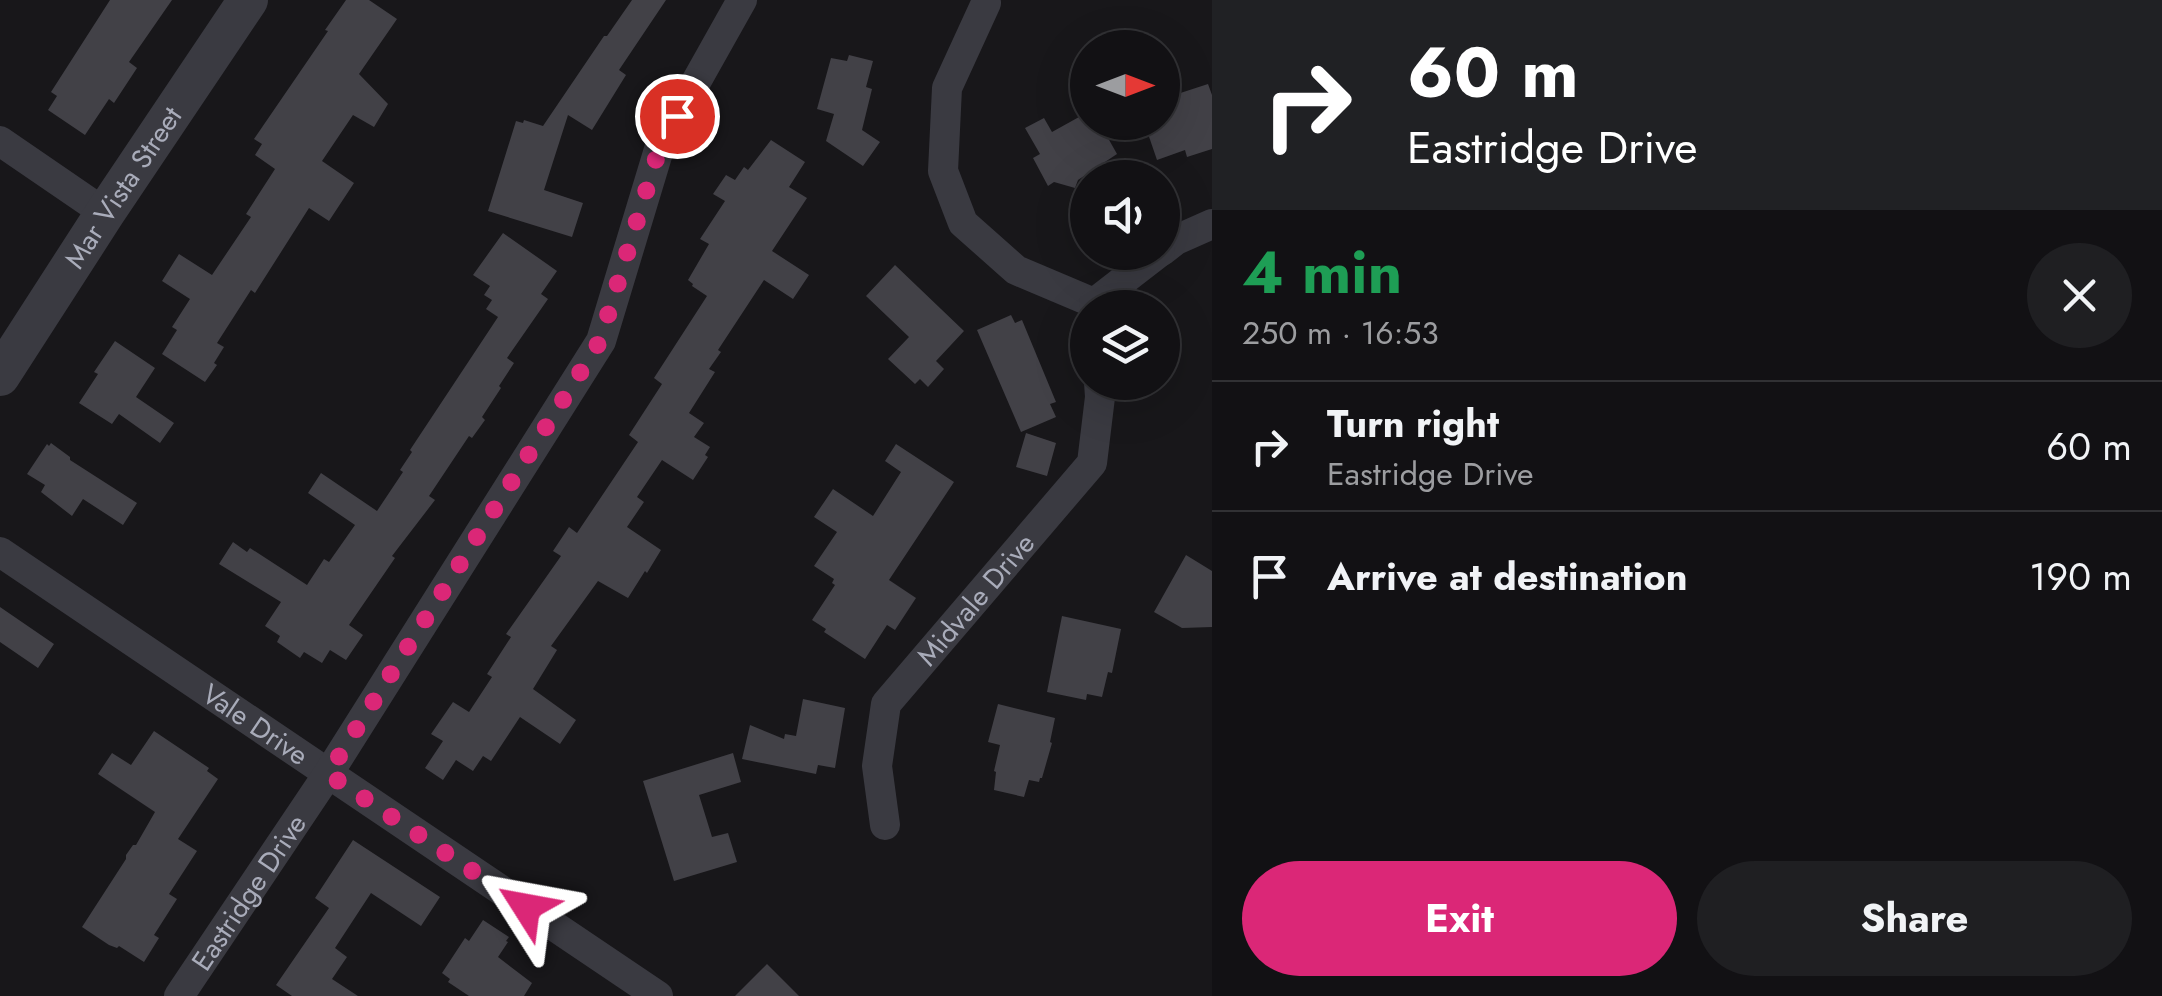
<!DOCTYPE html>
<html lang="en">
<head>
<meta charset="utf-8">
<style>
	:root { --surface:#121114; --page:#1f1f22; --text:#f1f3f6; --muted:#9c9da0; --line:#313134; --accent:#db2777 }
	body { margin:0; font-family:Jost,sans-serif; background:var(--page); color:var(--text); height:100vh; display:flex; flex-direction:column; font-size:38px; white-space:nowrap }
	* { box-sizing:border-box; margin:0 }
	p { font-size:32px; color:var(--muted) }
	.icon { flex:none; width:55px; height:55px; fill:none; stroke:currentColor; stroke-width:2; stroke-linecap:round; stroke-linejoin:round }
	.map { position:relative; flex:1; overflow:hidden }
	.sheet { display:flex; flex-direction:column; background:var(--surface); width:950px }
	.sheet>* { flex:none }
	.top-card { background:#202124; color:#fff; overflow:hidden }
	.needle { width:65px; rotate:90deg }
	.tools { position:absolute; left:1070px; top:30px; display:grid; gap:20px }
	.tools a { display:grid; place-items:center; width:110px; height:110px; border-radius:50%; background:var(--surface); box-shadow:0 10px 40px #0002,0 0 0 2px var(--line); font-size:50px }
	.pin { position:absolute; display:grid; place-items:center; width:85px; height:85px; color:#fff; margin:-42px; border:5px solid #fff; border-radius:50%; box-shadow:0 2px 10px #0007 }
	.me { position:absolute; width:110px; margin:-55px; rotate:304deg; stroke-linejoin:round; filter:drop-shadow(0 0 8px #0008) }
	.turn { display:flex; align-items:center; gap:35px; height:210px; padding:0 30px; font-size:45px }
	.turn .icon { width:130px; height:130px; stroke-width:2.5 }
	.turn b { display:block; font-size:70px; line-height:85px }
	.round { display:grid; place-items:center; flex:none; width:105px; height:105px; border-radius:52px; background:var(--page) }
	.summary { display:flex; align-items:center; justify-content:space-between; height:170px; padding:0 30px }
	h1 { font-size:60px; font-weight:700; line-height:75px; color:#1e9e55 }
	.action { display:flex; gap:20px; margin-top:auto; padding:20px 30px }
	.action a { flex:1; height:115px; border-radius:60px; background:var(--accent); color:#fff; font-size:40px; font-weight:700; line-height:115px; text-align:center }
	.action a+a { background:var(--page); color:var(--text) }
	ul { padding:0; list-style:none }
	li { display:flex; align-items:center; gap:30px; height:130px; padding:0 30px; border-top:2px solid var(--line) }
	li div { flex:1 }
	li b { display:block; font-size:38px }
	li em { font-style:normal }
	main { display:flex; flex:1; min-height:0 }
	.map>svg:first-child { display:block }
</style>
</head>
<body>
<main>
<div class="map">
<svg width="1212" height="996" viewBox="0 0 1212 996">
	<rect width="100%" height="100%" fill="#18171a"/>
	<path fill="#424147" d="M110,0h62l-43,62 8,6 -23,35 -5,-4 -24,36 -37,-25 9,-14 -6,-4z
		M346,0h23l28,19 -38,55 29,30 -14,23 -21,-12 -31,46 32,22 -25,38 -20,-13 -54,85 -4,-3 -34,53 7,4 -10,16 3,2 -12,17 -43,-28 15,-24 -5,-3 18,-28 -28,-18 17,-27 33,21 39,-58 -5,-3 29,-45 -20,-14 7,-11 -8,-5 74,-108 -3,-1z
		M632,0h34l-47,70 7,5 -34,55 -24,-15 -24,75 39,13 -11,34 -84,-26 28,-90 7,2 1,-3 19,6 61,-90h3z
		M849,55l24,6 -7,26 6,2 -10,41 18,12 -17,24 -37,-25 8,-27 -17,-5 14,-51 16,3z
		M1208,84l4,11v54l-25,8 -2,-7 -28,10 -13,-38h18v-23z
		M1088,112v10h11l18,32 -39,26 -3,8 -21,-6 -6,4 -15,-28 7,-4 -15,-26 19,-10 8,14z
		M771,140l34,22 -16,25 18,11 -35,53 37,24 -16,24 -29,-19 -46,70 3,2 -12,17 6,3 -26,41 15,10 -10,14 16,10 -5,8 3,2 -15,23 -31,-20 -25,37 7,5 -17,25 34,23 -14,23 -2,-2 -17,27 -30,-17 -47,65 6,4 -24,39 43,31 -16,24 -40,-27 -29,44 -8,-5 -10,15 -17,-11 -13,20 -18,-12 18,-27 -12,-7 22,-32 16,10 23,-35 -5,-3 24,-37 -5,-3 55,-78 -8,-5 16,-24 8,6 61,-91 -9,-7 33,-51 -8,-6 53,-82 -15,-10 1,-2 -5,-4 21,-36 -9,-5 25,-38 -12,-7 13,-19 9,5 9,-13 4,3z
		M503,233l54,38 -16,23 7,5 -41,59 7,5 -15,23 2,2 -19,29 3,3 -13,18 -3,-2 -40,60 6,4 -43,56 3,2 -46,67 14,10 -17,25 -16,-10 -8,13 -18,-11 -4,6 -23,-16 3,-6 -15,-10 16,-24 -62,-38 14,-22 14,10 3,-4 57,37 17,-26 5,3 26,-37 -47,-32 13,-20 56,38 26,-39 -3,-2 12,-18 -2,-2 88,-133 -12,-8 6,-9 -8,-5 6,-9 -17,-11z
		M895,265l69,66 -28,30 8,8 -16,18 -8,-8 -5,5 -27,-25 21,-22 -43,-41z
		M1011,315l4,8 7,-3 34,82 -6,2 6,13 -35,15 -44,-102z
		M115,341l40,27 -19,29 38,26 -14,20 -41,-29 -7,10 -33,-21 19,-29 -4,-2z
		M1026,433l30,10 -9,33 -31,-9z
		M51,443l19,14v3l67,43 -14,22 -40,-26 -11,17 -31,-24 4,-7 -18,-11 20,-30 2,2z
		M896,444l58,38 -65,98 27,18 -21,32 -8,-5 -22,34 -41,-27 2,-3 -14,-9 23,-35 -3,-2 2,-4 -20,-13 23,-34 -23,-15 19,-28 40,27 28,-44 -16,-11z
		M1186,555l26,16v56l-30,1 -28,-16z
		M0,607l54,37 -16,24 -38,-26z
		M1062,616l59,13 -9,44 -4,-1 -6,25 -15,-3 -1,6 -39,-8z
		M803,699l42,9 -10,60 -17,-3 -2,9 -74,-15 8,-34 34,14 1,-5 11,2z
		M998,704l57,14 -5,24 2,1 -10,35h-2l-1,4 -10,-2 -5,17 -30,-7 2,-18 -2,-1 6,-26 -12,-3z
		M154,731l55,37 -2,3 11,8 -40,60 19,12 -28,43 8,5 -23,36 5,3 -15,24 -25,-16 -2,2 -8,-3 -27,-18 44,-68v-4l7,-10h3l19,-33 -57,-38 14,-21 19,12z
		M733,753l8,29 -42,13 13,42 16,-4 9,29 -63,19 -31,-100z
		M353,840l87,57 -19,29 -50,-33 -36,55 12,9 -15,22 26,17h-66l-16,-11 53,-77 -14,-10z
		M483,920l26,17 -3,4 2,1 -10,15 34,26 -8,13h-55l-21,-14 2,-3 -8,-6 23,-35 4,3z
		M767,964l32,32h-64z"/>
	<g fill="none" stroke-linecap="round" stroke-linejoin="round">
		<g stroke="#3a3a41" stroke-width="30">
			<path d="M986,3l-39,85 -4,83 20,52 53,47 78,33"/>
			<path d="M0,141l105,72"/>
			<path d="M1162,251l14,-11 36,-16"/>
			<path d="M1094,303l66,-51"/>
			<path id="s1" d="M0,552l658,444"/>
			<path id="s2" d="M885,825l-8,-59 9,-62 206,-241 8,-66 -1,-15"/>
			<path id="s3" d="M179,996l149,-222 273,-433 59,-195 82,-146"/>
		</g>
		<path stroke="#3a3a41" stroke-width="40" id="s4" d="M0,376l105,-163 143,-213"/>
	</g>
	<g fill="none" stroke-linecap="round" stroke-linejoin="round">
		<path stroke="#db2777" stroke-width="18" stroke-dasharray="0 32.4" d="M526,907l-198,-133 272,-433 60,-195 17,-30"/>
	</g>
	<g text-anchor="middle" stroke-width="8" stroke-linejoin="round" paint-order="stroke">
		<g font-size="28" fill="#a9acba" stroke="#131215">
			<text dy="10" stroke="none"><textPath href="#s4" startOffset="225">Mar Vista Street</textPath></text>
			<text dy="10" stroke="none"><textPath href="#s2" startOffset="260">Midvale Drive</textPath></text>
			<text dy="10" stroke="none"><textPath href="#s1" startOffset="308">Vale Drive</textPath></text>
			<text dy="10" stroke="none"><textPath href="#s3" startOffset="125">Eastridge Drive</textPath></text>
		</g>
	</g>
</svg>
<div class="tools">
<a><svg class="needle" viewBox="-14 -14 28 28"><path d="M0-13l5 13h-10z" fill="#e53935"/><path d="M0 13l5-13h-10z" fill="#9c9da0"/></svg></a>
<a><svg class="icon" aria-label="sound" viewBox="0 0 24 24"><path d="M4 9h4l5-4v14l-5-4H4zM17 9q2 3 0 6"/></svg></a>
<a><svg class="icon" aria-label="layers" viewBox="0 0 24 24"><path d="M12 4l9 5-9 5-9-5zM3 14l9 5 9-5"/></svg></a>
</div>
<div class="pin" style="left:677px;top:116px;background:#d93025"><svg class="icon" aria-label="arrive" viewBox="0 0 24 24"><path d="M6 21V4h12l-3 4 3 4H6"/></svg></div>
<svg class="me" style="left:526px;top:907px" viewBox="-20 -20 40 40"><path d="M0-17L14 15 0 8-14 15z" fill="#db2777" stroke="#fff" stroke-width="4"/></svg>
</div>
<section class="sheet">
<div class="top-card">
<div class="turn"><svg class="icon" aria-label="right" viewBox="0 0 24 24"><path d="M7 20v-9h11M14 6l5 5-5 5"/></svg><div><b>60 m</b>Eastridge Drive</div></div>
</div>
<div class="summary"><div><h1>4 min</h1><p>250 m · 16:53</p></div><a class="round"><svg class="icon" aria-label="close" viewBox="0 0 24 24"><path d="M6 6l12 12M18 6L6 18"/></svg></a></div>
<ul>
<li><svg class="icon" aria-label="right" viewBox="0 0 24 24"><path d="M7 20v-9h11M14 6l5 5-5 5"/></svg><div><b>Turn right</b><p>Eastridge Drive</p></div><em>60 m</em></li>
<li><svg class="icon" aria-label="arrive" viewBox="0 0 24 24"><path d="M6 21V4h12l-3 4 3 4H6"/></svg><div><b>Arrive at destination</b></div><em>190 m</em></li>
</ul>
<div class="action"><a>Exit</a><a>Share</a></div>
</section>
</main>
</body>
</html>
